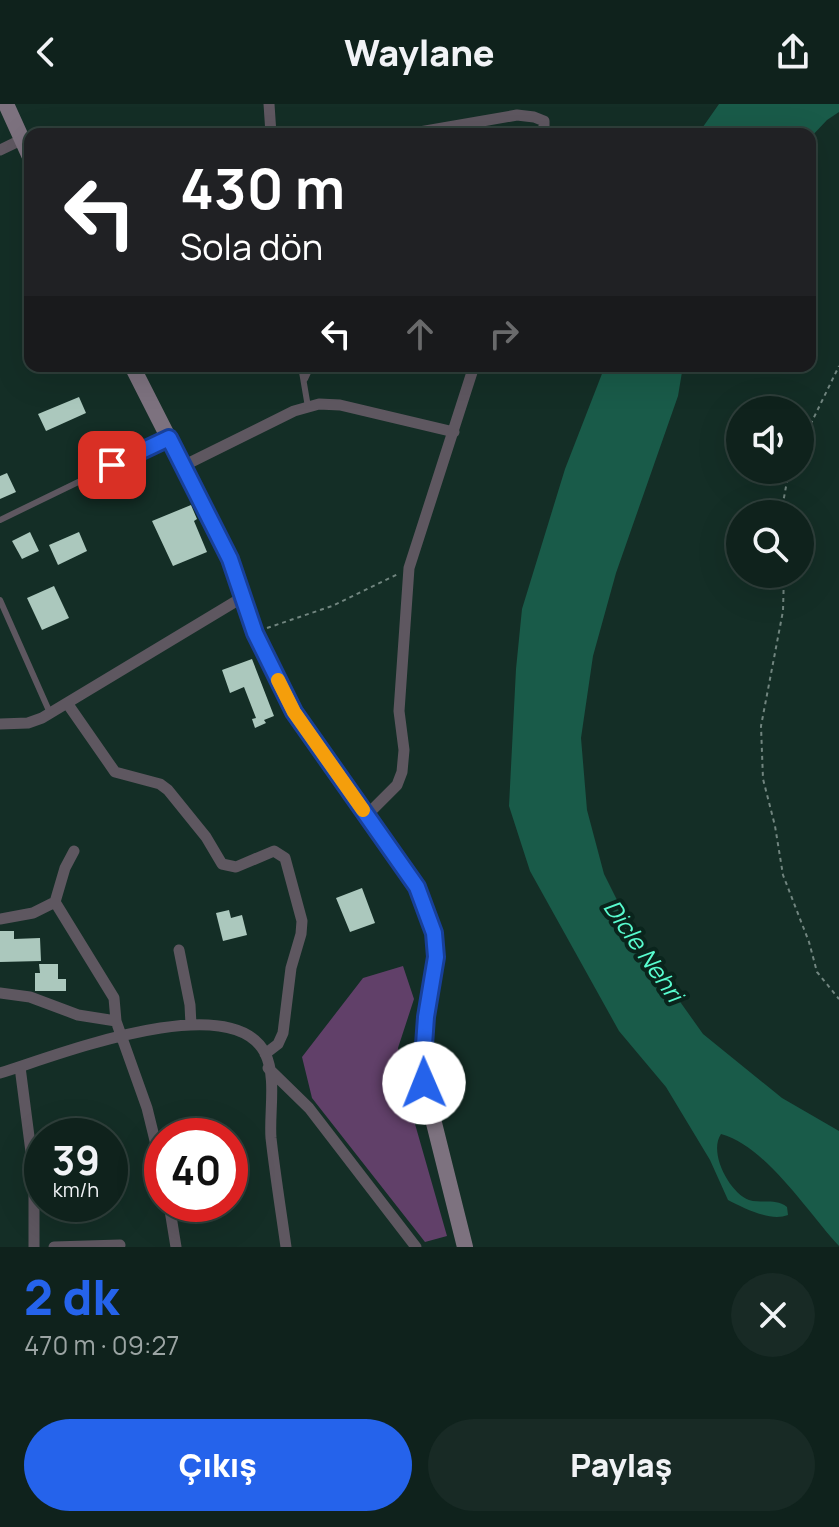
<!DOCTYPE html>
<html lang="tr">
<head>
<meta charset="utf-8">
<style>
	:root { --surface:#0f221c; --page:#182a25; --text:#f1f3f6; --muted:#9ba4a3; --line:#2f3f3b; --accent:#2563eb }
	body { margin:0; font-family:Manrope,sans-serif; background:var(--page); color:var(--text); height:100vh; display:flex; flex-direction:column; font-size:30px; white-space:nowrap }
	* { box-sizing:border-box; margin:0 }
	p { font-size:26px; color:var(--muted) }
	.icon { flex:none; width:44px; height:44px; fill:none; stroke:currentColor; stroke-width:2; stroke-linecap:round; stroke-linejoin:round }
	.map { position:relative; height:1143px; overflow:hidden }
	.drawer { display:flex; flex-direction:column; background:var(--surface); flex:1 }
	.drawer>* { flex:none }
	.top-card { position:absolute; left:24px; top:24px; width:792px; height:244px; border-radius:16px; box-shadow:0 8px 32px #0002,0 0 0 2px var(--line); background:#202124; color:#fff; overflow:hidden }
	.controls { position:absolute; left:726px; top:292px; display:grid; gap:16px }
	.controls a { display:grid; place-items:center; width:88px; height:88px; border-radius:50%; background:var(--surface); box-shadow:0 8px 32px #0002,0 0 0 2px var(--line); font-size:40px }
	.speed { position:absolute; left:24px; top:1014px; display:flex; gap:16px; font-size:40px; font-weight:700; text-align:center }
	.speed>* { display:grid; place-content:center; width:104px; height:104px; border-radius:50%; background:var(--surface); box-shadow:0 8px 32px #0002,0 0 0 2px var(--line); line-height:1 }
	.speed small { font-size:20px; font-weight:400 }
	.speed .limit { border:12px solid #d22; background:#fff; color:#111 }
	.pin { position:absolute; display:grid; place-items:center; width:68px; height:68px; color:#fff; margin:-34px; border-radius:16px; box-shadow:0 4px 12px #0006 }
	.me { position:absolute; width:88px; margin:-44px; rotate:359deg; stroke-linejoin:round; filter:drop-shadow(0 0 6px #0008) }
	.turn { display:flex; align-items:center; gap:28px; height:168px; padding:0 24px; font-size:36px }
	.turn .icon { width:104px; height:104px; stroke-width:2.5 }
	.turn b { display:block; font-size:56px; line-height:68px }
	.lanes { display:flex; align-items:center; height:76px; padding:0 24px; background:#0003; justify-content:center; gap:40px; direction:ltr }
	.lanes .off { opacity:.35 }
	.round { display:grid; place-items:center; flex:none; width:84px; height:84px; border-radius:42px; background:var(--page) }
	.headline { display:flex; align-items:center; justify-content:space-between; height:136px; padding:0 24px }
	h1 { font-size:48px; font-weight:800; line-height:60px; color:var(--accent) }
	.action { display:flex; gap:16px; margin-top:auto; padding:16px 24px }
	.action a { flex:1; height:92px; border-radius:48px; background:var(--accent); color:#fff; font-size:32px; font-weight:800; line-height:92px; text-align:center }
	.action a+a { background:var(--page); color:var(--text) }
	header { display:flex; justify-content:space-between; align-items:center; height:104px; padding:0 24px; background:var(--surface); font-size:36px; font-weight:800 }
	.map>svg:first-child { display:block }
</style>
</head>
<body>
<header><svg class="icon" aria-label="back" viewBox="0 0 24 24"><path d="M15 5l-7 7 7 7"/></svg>Waylane<svg class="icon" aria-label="share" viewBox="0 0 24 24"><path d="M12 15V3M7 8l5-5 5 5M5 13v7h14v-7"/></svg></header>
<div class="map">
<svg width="839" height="1143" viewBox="0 0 839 1143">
	<rect width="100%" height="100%" fill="#142e26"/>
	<path fill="#614069" d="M403,862l11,33 -16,49 17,76 32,112 -22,6 -113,-144 -10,-41 61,-79z"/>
	<path fill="#195b49" d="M719,0h120v8l-12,8 -17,18v-4h-112z
		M605,262h78l-5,30 -62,177 -23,83 -12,82 6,72 17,64 35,70 64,90 79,64 57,33v115c-31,-33 -73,-100 -118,-112 -13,19 9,59 28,66 14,4 26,-2 38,7l1,8c-18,7 -44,-7 -60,-15l-18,-40 -44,-73 -47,-56 -89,-160 -21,-65 7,-137 6,-60 43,-140z"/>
	<path fill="#abc8bd" d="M79,293l7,16 -40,18 -8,-17z
		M7,369l9,19 -16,7v-23z
		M191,401l6,14 -3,2 13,31 -34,14 -21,-45z
		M30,428l9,19 -17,8 -10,-18z
		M79,428l8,19 -29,14 -9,-20z
		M54,482l15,32 -27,12 -15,-32z
		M252,555l22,57 -10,4 2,3 -11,5 -3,-9 4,-1 -12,-31 -14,6 -8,-23z
		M362,784l13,35 -25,9 -14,-34z
		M229,806l2,8 11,-3 5,20 -24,6 -7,-28z
		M0,827h14v8l26,-1 1,23 -41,1z
		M39,860h19v15h8v12h-31v-18h5z"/>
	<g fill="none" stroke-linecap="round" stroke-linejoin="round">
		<path stroke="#71857f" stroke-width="2" stroke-dasharray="4 4" stroke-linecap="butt" d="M800,342l39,-80
			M781,410l8,-44
			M784,470l-1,37 -22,115 2,53 12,47 8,49 26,67 8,30 22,27
			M267,524l65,-22 66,-32"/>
		<path stroke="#5e5760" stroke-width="6" d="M301,262l7,41
			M305,275l6,-13
			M0,416l169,-82
			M0,496l50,113"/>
		<path stroke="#5e5760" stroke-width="11" d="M269,0l2,30
			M408,30l109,-19 17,2 10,4v13
			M0,46l23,-11
			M183,362l111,-55 25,-7 21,1 114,27
			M67,599l48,69 45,12 8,6 38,47 16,27 14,3 38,-16 11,7 17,63 -1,13 -10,34 -8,65 -5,11 -13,10
			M0,620l28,-1 14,-5 201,-121
			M367,711l30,-30 5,-13 2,-22 -5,-39 10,-143 65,-202
			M55,798l59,96 2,23
			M0,815l33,-6 22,-11 10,-34 9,-17
			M179,846l11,55 1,20
			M0,889l30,4 48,18 38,6 31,87 15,61
			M20,963l14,108v72
			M268,964l41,40 107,139
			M0,969c53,-16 230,-87 265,-20 12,25 4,59 6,85 4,36 10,73 15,109
			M169,1100l7,43
			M54,1143l66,-2"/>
		<path stroke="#7d727f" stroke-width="16" d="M6,0l24,53
			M132,262l98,193 25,74 39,79 123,175 17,46 2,24 -10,60 -3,42 1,24 41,164"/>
	</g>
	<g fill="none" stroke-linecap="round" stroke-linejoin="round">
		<g stroke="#184099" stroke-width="20">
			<path id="route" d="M112,361l57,-27 61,121 25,74 39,79 123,175 17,46 2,24 -10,60 -3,42 1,24"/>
		</g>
		<use href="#route" stroke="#2563eb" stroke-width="14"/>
		<path stroke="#f59e0b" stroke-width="14" d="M278,576l16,32 69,98"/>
	</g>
	<g text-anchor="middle" stroke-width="8" stroke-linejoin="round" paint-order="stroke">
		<g font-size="24" font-style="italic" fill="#58fccf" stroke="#0a241c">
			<text transform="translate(643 847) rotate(55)" y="8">Dicle Nehri</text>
		</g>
	</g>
</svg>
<div class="controls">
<a><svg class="icon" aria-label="sound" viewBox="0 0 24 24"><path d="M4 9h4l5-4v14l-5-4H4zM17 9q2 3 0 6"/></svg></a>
<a><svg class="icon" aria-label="search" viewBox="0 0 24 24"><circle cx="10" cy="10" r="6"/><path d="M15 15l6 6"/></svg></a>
</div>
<div class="speed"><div>39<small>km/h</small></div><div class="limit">40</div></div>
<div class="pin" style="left:112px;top:361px;background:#d93025"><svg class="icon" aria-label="arrive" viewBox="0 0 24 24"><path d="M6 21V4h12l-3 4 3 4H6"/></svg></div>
<svg class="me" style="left:424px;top:979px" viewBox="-20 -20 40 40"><circle r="19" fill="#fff"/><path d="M0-13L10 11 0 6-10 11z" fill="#2563eb"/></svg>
<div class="top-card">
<div class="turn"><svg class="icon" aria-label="left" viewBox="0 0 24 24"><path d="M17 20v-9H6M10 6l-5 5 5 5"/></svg><div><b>430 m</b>Sola dön</div></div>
<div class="lanes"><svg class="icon" aria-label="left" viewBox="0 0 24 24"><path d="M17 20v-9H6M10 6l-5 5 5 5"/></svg><svg class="icon off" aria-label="ahead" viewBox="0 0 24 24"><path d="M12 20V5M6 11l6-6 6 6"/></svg><svg class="icon off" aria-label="right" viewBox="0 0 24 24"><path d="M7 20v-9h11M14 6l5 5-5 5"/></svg></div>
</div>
</div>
<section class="drawer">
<div class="headline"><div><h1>2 dk</h1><p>470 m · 09:27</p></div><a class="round"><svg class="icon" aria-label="close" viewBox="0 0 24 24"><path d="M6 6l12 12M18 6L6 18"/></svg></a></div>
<div class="action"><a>Çıkış</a><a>Paylaş</a></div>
</section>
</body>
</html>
